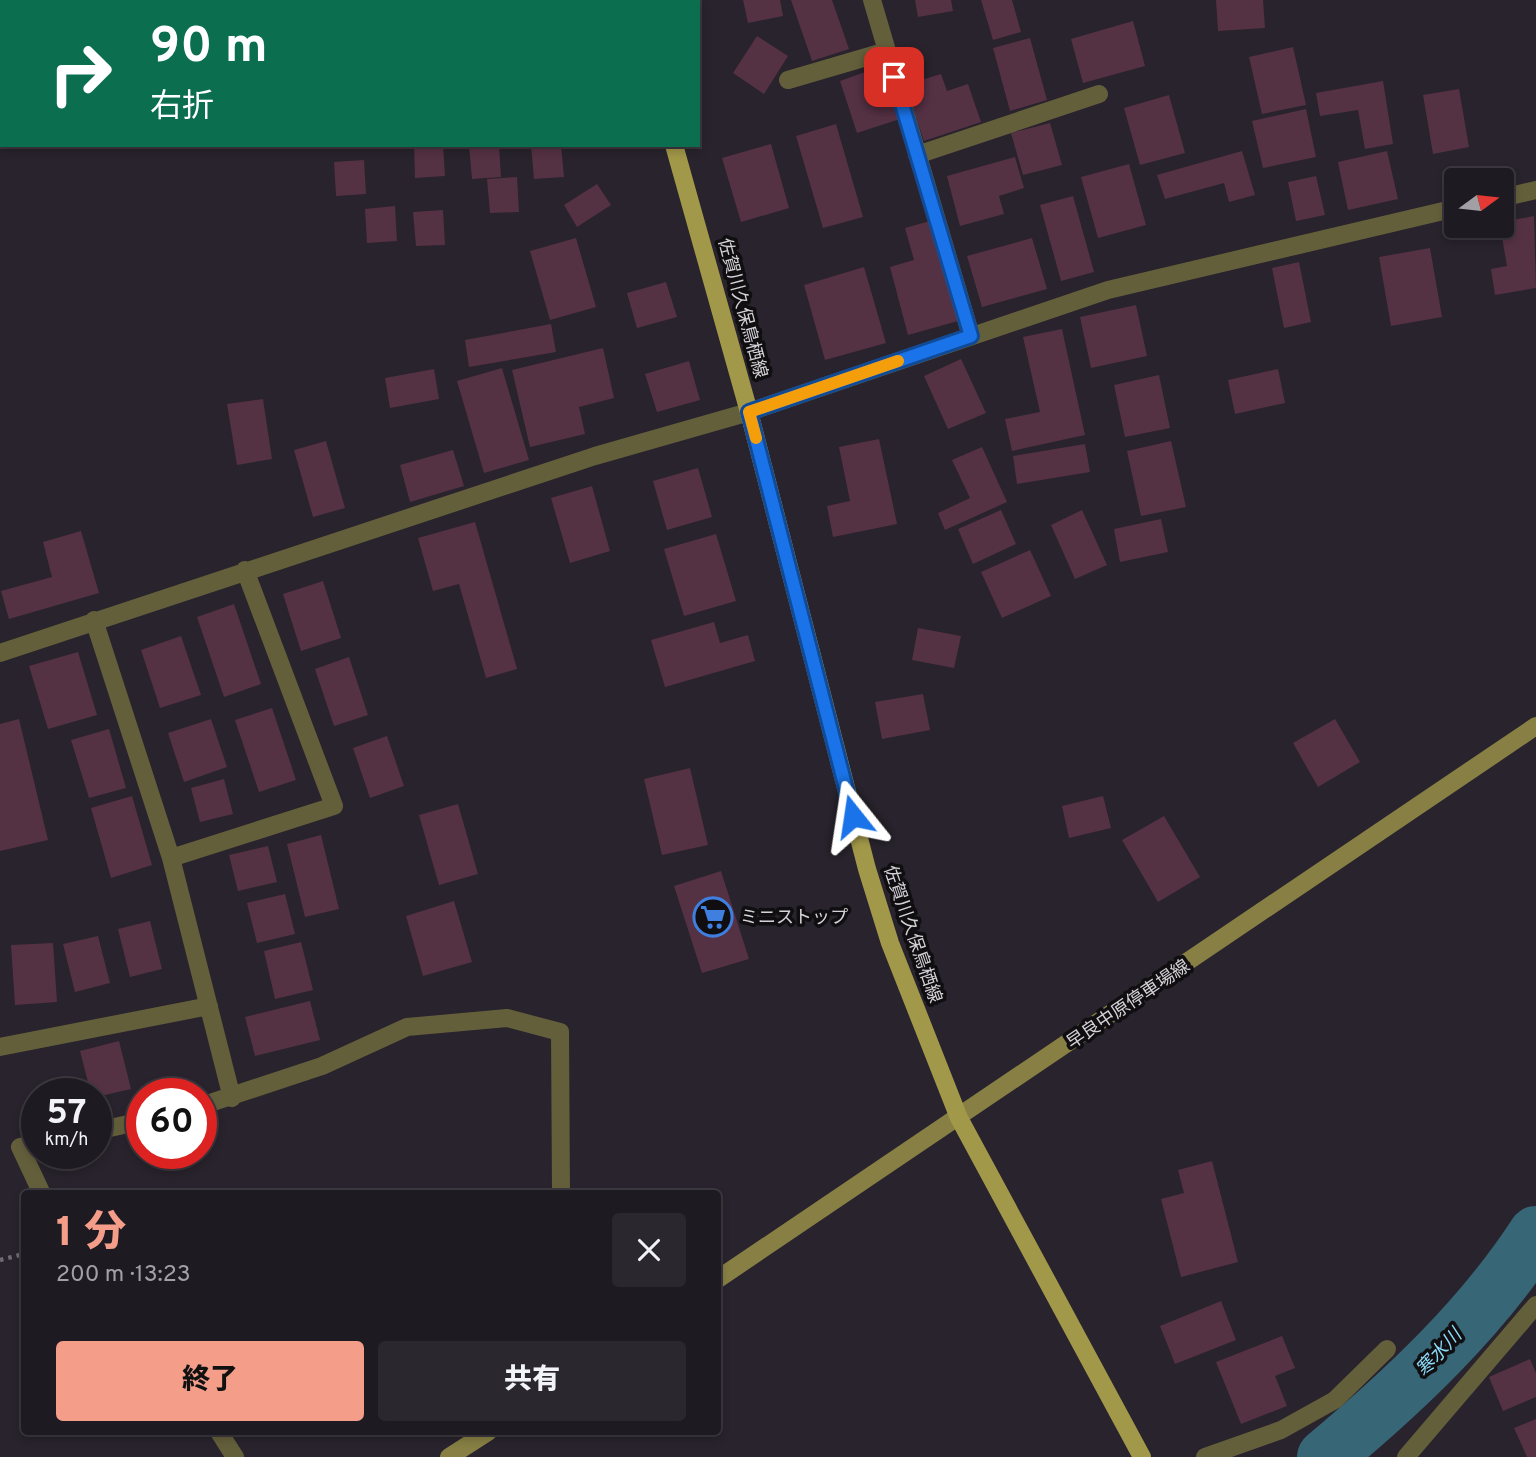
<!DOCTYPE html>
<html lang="ja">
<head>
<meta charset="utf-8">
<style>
	:root { --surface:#1e1a21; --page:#2b272e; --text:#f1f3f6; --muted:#a1a1a5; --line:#3c383f; --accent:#f49e8a }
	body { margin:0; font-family:Overpass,"Noto Sans JP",sans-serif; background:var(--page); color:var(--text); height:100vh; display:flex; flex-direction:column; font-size:26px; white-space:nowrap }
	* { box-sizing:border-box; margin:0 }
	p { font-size:23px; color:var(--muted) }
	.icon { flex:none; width:38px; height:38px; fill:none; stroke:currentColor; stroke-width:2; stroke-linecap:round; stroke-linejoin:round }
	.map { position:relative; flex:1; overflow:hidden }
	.sheet { position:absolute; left:21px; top:1190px; width:700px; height:245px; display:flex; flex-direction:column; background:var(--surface); border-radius:7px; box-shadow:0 4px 10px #0003,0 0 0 2px var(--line) }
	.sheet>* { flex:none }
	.banner { position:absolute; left:0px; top:0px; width:700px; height:147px; box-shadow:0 4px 10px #0003,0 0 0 2px var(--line); background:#0b6e4f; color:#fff; overflow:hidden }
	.needle { width:46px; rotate:75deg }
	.fabs { position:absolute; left:1444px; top:168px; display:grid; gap:14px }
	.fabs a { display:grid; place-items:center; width:70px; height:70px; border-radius:7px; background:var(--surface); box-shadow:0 4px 10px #0003,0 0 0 2px var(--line); font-size:35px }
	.speed { position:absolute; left:21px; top:1078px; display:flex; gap:14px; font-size:35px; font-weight:700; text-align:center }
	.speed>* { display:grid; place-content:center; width:91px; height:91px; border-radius:50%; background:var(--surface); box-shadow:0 4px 10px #0003,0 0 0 2px var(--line); line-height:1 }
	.speed small { font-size:18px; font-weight:400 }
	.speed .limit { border:10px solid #d22; background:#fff; color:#111 }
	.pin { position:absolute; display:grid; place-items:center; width:60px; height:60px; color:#fff; margin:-30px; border-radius:14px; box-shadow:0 4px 10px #0006 }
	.me { position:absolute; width:77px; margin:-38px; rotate:345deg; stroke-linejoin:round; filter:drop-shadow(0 0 5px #0008) }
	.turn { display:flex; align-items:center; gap:24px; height:147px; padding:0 35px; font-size:32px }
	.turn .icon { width:91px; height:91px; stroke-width:2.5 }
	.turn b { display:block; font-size:49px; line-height:60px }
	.round { display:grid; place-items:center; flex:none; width:74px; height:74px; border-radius:7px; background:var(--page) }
	.summary { display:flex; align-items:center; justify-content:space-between; height:119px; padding:0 35px }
	h1 { font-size:42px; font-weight:800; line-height:52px; color:var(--accent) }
	.primary-button { display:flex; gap:14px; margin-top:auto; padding:14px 35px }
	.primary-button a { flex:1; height:80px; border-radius:7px; background:var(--accent); color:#111; font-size:28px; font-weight:800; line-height:80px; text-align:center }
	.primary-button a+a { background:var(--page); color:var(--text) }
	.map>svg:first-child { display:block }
</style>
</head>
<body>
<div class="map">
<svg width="1536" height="1457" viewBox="0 0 1536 1457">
	<rect width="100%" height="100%" fill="#28232c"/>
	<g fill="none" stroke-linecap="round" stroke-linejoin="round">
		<path stroke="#376677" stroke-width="56" d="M1325,1457c78,-65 155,-137 211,-223"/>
	</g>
	<path fill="#553144" d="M743,0h37l3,16 -35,7z
		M791,0h41l17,49 -37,12z
		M915,0h36l2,11 -35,6z
		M981,0h31l9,32 -28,8z
		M1216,0h47l2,28 -47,3z
		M1133,21l12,45 -62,17 -12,-44z
		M757,36l31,20 -24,38 -31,-21z
		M1030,38l17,62 -37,11 -17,-63z
		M1293,47l13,58 -44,9 -13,-57z
		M882,66l18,53 -43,14 -17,-52z
		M941,74l6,17 21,-7 13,38 -57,19 -19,-56z
		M1383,81l10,63 -28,5 -7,-39 -38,6 -4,-23z
		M1459,89l10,58 -36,7 -10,-59z
		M1169,95l16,58 -45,12 -16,-57z
		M1306,109l10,48 -53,11 -11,-47z
		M1050,123l12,42 -39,10 -12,-42z
		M836,124l27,93 -40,11 -27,-92z
		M771,144l18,64 -48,14 -19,-64z
		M414,145h29l2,31 -30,2z
		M469,145h30l2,32 -29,2z
		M531,145h30l3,32 -30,2z
		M1242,151l13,44 -26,7 -5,-19 -59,16 -8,-24z
		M1387,151l11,48 -50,11 -10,-48z
		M1015,157l9,31 -25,8 5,18 -44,12 -13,-50z
		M364,160l2,34 -30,2 -2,-34z
		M1129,164l17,61 -48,13 -17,-61z
		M1316,176l9,39 -29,6 -8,-39z
		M517,177l2,35 -29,1 -3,-34z
		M597,184l14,21 -34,22 -13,-22z
		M1073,196l21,76 -33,9 -21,-76z
		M395,206l2,35 -30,2 -2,-34z
		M443,210l2,35 -29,1 -3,-34z
		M1534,216l2,72 -41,7 -4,-26 16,-3 -5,-29 -16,3 -2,-14h18v-4z
		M930,221l28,100 -50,14 -18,-68 24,-7 -9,-32z
		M576,238l20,69 -46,13 -20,-69z
		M1032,238l15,51 -65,18 -15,-51z
		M1430,248l12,69 -51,9 -12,-69z
		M1299,262l12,60 -27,6 -12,-60z
		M864,267l22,76 -61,17 -21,-75z
		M666,282l11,35 -40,11 -10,-35z
		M1136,305l11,51 -56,12 -11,-51z
		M551,324l5,28 -87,15 -4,-27z
		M1062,329l23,106 -73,16 -7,-32 35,-7 -17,-75z
		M603,348l11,50 -35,9 6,27 -55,13 -18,-77z
		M961,359l25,54 -38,16 -24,-53z
		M689,361l11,39 -43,12 -12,-38z
		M502,368l27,92 -45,13 -27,-92z
		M434,369l5,30 -49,9 -5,-30z
		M1278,369l7,34 -50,11 -7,-34z
		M1159,375l11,53 -45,9 -11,-52z
		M263,399l9,60 -35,6 -10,-61z
		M879,439l18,85 -64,13 -6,-31 23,-5 -11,-54z
		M326,441l19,67 -32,9 -19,-67z
		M1171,441l15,66 -45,9 -14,-65z
		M1085,444l5,28 -73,12 -4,-28z
		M982,447l25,55 -62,28 -7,-17 32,-15 -18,-38z
		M453,450l11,36 -54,16 -10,-37z
		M698,468l14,49 -45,13 -14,-49z
		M592,486l18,65 -40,12 -19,-65z
		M1001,510l15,34 -43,20 -15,-35z
		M1082,510l25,55 -32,14 -24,-54z
		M1161,519l7,33 -48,10 -6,-33z
		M475,522l42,147 -31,9 -27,-94 -26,7 -15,-53z
		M81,531l18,62 -90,26 -8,-28 51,-14 -9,-35z
		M716,534l20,67 -52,15 -20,-67z
		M1030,550l21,46 -49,22 -21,-46z
		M323,581l18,57 -40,13 -18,-57z
		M234,604l27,80 -37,13 -27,-80z
		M714,622l6,21 28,-8 7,26 -90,26 -14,-47z
		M918,628l43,8 -7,32 -42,-8z
		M181,636l20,59 -41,13 -19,-58z
		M78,652l19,63 -49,14 -19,-63z
		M349,657l19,58 -34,11 -19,-57z
		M923,694l7,36 -48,9 -7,-37z
		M272,708l24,72 -37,12 -24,-72z
		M19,719l29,121 -48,11v-127z
		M211,719l16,48 -43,15 -16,-49z
		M1335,719l25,43 -42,25 -25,-44z
		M109,729l17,59 -37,10 -18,-58z
		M387,736l17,50 -34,12 -17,-50z
		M690,768l18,77 -46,10 -18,-76z
		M224,779l9,35 -33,8 -9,-34z
		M132,796l20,69 -41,13 -20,-70z
		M1103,796l8,32 -42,10 -7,-32z
		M458,804l20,70 -39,11 -20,-70z
		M1164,816l36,61 -42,25 -36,-62z
		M321,835l18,74 -34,8 -18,-73z
		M268,846l9,36 -39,9 -9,-36z
		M721,871l28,88 -47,14 -28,-87z
		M285,894l10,40 -38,9 -10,-40z
		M454,901l18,61 -49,14 -17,-60z
		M150,921l12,48 -32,8 -12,-48z
		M98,936l12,47 -35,9 -12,-48z
		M301,942l12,48 -38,9 -11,-48z
		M53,943l4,59 -42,3 -4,-60z
		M310,1001l10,39 -65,16 -10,-39z
		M119,1041l12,48 -35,8v-3h-5l-11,-43z
		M1212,1161l26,101 -57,15 -20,-78 23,-6 -6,-23z
		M1221,1301l15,39 -61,24 -15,-38z
		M1282,1336l13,32 -20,8 12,30 -46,18 -25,-62z
		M1530,1359l6,14v24l-33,14 -14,-34z
		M1536,1419v38h-9l-13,-29z"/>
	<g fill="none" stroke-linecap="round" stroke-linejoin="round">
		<path stroke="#6f6b73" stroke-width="4.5" stroke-dasharray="3.5 5" stroke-linecap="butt" d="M0,1260l24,-6"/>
		<path stroke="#645f3b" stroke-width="18" d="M872,0l99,336
			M194,2l7,-2
			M0,49l2,-1
			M788,80l99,-29
			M917,155l182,-61
			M1502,198l34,-8
			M94,620l77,238 61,240
			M0,653l595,-197 154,-44 359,-122 348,-82
			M171,858l163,-52 -89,-236
			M0,1047l209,-41
			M201,1106l121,-40 85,-39 100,-9 53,14 1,162
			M96,1131l46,-10
			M37,1143l-17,4 22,47
			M219,1432l16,25
			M1205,1457l76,-27 54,-30 52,-51
			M1406,1457l130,-152"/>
		<path stroke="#877f44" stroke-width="18" d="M718,1279l818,-553
			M449,1457l39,-25"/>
		<path stroke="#a29849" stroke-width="18" d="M623,0l1,2
			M674,145l75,267 118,457 23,74 69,175 183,339"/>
	</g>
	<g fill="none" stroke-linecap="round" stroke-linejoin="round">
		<g stroke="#114b97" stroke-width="18">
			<path id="route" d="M853,816l-104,-404 222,-76 -77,-259"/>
		</g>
		<use href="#route" stroke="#1a73e8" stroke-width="12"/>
		<path stroke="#f59e0b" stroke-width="12" d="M756,438l-7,-26 149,-51"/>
	</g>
	<defs>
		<g id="supermarket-ring" transform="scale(2.0125)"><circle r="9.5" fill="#100e11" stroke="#3f7fe0" stroke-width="1.5"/><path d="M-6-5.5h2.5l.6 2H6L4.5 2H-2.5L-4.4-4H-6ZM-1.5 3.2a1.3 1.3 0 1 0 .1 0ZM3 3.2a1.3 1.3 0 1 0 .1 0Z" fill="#3f7fe0"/></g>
	</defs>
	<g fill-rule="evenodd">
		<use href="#supermarket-ring" x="713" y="917"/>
	</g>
	<g text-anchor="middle" stroke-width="7" stroke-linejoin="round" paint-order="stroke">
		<g font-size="18" fill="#d6d3d8" stroke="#100e11">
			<text transform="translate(743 308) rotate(75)" y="6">佐賀川久保鳥栖線</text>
			<text transform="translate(913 934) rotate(71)" y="6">佐賀川久保鳥栖線</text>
			<text transform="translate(1128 1004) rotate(-34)" y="6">早良中原停車場線</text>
		</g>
		<g font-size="18" fill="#d6d3d8" stroke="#100e11" text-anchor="start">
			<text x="740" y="923">ミニストップ</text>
		</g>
		<g font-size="19" font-style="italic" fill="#8bdbf8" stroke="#100e11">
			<text transform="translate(1438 1352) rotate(-47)" y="7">寒水川</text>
		</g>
	</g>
</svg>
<div class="fabs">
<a><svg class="needle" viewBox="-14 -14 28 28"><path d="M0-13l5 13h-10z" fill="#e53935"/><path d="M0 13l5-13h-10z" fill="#a1a1a5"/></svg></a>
</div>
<div class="speed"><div>57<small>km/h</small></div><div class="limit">60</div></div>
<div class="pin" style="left:894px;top:77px;background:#d93025"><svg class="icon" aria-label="arrive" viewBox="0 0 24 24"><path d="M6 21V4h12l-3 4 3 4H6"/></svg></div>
<svg class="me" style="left:853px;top:816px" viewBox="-20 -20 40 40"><path d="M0-17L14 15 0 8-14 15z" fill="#1a73e8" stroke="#fff" stroke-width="4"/></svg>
<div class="banner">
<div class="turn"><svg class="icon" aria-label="right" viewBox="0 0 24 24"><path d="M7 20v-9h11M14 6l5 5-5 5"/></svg><div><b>90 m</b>右折</div></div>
</div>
<section class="sheet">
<div class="summary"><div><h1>1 分</h1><p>200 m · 13:23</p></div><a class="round"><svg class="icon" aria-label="close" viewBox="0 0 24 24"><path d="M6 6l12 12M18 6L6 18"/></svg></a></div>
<div class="primary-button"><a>終了</a><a>共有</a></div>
</section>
</div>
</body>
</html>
